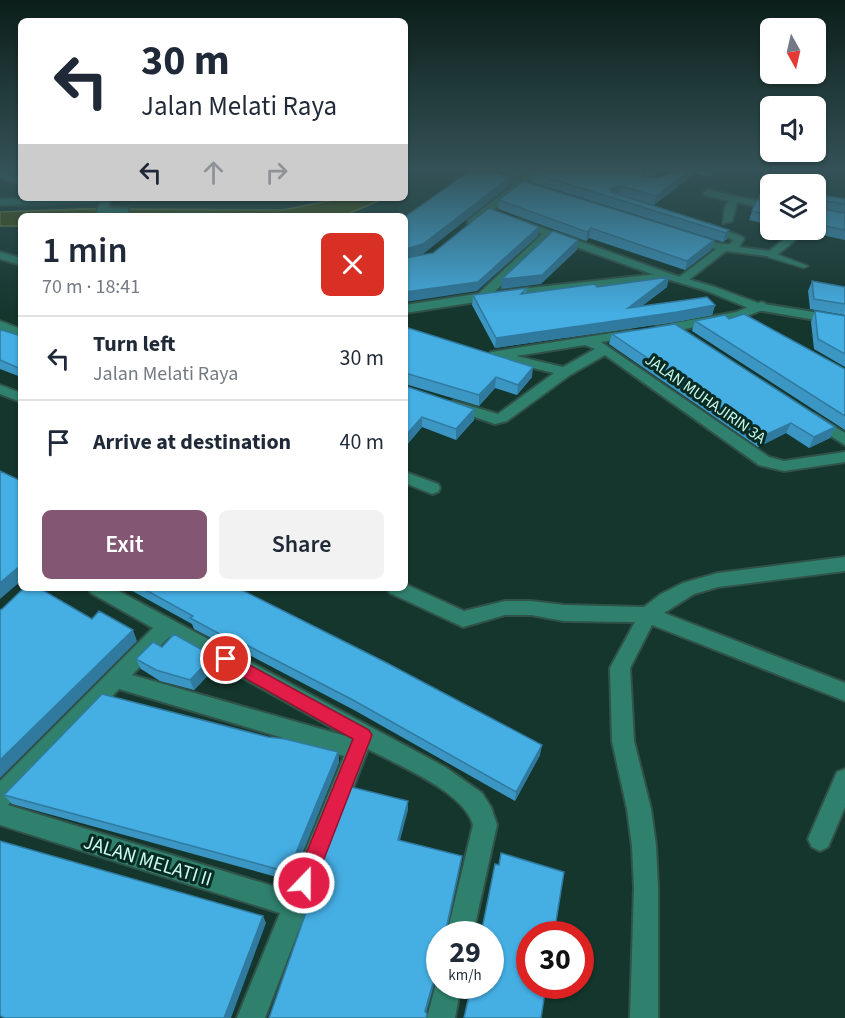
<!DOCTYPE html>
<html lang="en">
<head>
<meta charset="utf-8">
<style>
	:root { --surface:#fff; --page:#f2f2f3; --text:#1f2937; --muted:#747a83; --line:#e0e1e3; --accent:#835673 }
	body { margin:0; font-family:"Source Sans 3",sans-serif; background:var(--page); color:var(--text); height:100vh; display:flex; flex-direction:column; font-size:22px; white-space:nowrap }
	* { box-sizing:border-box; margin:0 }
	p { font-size:20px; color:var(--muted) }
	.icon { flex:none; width:33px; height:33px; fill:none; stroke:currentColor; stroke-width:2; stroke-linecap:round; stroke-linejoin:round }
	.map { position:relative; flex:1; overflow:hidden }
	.details { position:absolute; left:18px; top:213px; width:390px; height:378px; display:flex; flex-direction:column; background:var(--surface); border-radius:9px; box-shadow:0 2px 4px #0004 }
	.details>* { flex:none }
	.banner { position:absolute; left:18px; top:18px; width:390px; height:183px; border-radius:9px; box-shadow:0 2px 4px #0004; background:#fff; color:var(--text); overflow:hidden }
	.needle { width:39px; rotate:172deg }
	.tools { position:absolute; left:760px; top:18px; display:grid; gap:12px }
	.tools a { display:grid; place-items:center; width:66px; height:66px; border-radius:9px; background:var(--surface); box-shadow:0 2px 4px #0004; font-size:30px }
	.speed { position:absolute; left:426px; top:921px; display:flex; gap:12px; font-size:30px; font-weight:700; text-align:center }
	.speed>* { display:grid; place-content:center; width:78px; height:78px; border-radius:50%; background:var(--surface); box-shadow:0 2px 4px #0004; line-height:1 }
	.speed small { font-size:15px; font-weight:400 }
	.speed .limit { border:9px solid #d22; background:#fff; color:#111 }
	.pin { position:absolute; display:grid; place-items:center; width:51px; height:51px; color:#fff; margin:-26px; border:3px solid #fff; border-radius:50%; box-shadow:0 2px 6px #0007 }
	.me { position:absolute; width:66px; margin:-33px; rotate:22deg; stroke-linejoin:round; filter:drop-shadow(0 0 4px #0008) }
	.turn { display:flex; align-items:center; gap:21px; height:126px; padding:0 24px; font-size:27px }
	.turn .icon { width:78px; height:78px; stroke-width:2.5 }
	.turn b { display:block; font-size:42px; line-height:51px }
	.lanes { display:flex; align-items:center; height:57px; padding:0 24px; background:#0003; justify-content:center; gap:30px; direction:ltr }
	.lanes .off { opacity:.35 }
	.round { display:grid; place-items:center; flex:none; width:63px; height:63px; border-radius:9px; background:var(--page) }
	.headline { display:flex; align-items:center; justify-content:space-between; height:102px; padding:0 24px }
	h1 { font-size:36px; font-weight:600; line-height:45px }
	.primary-button { display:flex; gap:12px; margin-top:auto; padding:12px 24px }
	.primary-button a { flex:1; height:69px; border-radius:9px; background:var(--accent); color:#fff; font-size:24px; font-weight:600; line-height:69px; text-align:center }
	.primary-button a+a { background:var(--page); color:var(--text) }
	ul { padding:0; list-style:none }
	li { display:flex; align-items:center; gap:18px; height:84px; padding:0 24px; border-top:2px solid var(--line) }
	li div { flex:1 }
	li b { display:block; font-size:22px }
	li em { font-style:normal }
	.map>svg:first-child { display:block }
</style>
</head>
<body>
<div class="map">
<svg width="845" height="1018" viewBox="0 0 845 1018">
	<rect width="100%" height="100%" fill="#14362d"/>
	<path fill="#484e00" stroke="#6f8247" stroke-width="1.5" d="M344,198h41l-42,18h-322v10h-21v-14l83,-3 200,1z"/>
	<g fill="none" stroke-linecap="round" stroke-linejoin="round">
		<g stroke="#305249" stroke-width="3">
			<path id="service" d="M768,253h6l34,13 -4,2 -36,-11z"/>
		</g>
		<g stroke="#305249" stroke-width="4">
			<path id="minor" d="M475,171h15l30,9 8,-9h10l-10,11 17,7 -5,3 -17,-5 -47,37h-8v-4l46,-36z
				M0,172l21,6v6l-21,-6z
				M708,190l63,14v6l-34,-8 -5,19 -9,2 2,-16 4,-6 -24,-6 -2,-2z
				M111,198l-3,10 20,1v4h-30l-1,-2 4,-9 -101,3v-6z
				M518,219l153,55 2,2 -2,2h-8l-112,-40 -65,62h-8v-6l64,-60 -28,-10v-4z
				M709,224l34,13 1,2 -5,8 30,4 27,-21h11l-32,27 -49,-6 -40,31h-8v-4l38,-29 -27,-9v-4c14,-2 27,10 41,8l3,-4 -28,-11v-4z
				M0,252l21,6v7l-21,-6z
				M761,302l4,1v6l-26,10 -82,15 -6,-4 6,-4 79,-14z
				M631,330l4,1 2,3 -2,3 -34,5 168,115 15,4 61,-9v10l-61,9 -25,-6 -154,-110 -35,20 -63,46 -12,3 -47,-16 -2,-3 7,-4 45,13 56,-41 -63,-15 -2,-3 2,-3zM585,345l10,4 -32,18 -47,-11z
				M0,385l21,8v9l-21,-8z
				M814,414l31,19v12l-36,-23 -2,-3 2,-3z
				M405,472l33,12 2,4 -2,4 -6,2 -27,-11z
				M845,557v14l-127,16 -24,7 -30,19 181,70v18l-193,-76 -22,43 4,73 17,68 5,37 2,42v130h-28l4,-130 -2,-42 -5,-37 -15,-68 -2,-73 25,-46 -71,-1 -33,-6h-26l-42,12 -73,-34 -3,-5h18v-4l59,27 41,-10h26l33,4 80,2 17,-13 22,-11 35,-10z
				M88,588h25l332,179 37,26 9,14 6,18 -24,109h-26l26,-109c-8,-33 -76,-60 -105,-76l-103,269h-28l43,-105 -280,-88v-44l153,-153 -62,-35zM169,637l180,100 -217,-62zM119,689l225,67 -55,135 -281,-86z
				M845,769v38l-17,40 -8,4 -8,-4 -4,-8 29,-67z
				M438,976l2,10h21l-6,32h-28z"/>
		</g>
		<g stroke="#305249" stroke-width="4">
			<path id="tertiary" d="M667,273l48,14 43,16 87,14v8l-94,-16 -44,-18 -40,-12 -185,22 -77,12v-8l77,-12z
				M0,321l21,8v9l-21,-8z"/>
		</g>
		<use href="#service" fill="#2f816d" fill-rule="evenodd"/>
		<use href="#minor" fill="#2f816d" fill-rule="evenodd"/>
		<use href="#tertiary" fill="#2f816d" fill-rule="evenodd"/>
	</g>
	<path fill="#3b96c3" d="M498,171h27l-7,6z
		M645,171h22l-15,6 7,1 15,-5 3,-2h38l-5,6 -15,-4 -41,32 -30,-9 105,34 -2,9 -4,3 -192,-60 1,-9 118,4 -6,-3z
		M771,187v15l-13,-3 3,-9z
		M816,194l29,5v41l-37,-8 -1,-2h9z
		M499,200l215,40 -3,10 -26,20 -96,-32 -3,3 -88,-32z
		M771,203v22l-22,-5 3,-9z
		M812,281l33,6v28l-35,-6 -2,-18z
		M597,287h70l-25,19 73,-1 -3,10 -37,7 -180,26 -23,-43 1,-10 54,-7 -1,5z
		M815,311l30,5v51l-31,-18 -3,-27z
		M729,319l116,50v61l-153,-99 3,-10z
		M405,327l127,50 -15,18 -22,-7 -16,18 -74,-22z
		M0,331l21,5v41l-21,-8z
		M612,334l223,93 -5,11 -21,10 -23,-15 -28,14 -149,-103z
		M405,386l69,34 -18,20 -34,-13 -17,20z
		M127,588h111l302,167 -25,46 -161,-91 -120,-63 -2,2 -38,-20 -2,-5z
		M162,647l51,9 4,10 -23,24 -34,-9 -19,-12 -5,-10z
		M268,737l70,15 1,10 -48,119 -279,-77 -8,-9z"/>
	<path fill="#307a9f" d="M519,171h6l-7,6z
		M652,171h15l-16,7z
		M689,171h7l-1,2 -41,32 2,-9z
		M510,177l-1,9 -86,68 -18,4v-9z
		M620,186l-1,9 -9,2v-8z
		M539,227l-1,9 -61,55 -72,11v-10z
		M591,228l-2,10 -3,3 1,-9z
		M729,230l-2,9 -4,3 3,-9z
		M578,240l-1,10 -36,34 -40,5 1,-10z
		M714,240l-3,10 -26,20 2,-9z
		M669,277l-2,10 -41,31 2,-10z
		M715,305l-3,10 -37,7 -180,26 1,-10z
		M533,367l-1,10 -15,18 1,-10z
		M496,377l-1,11 -16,18v-11z
		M474,409v11l-18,20v-11z
		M422,417v10l-17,20v-11z
		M791,423l-5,10 -28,14 5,-11z
		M835,427l-5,11 -21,10 5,-11z
		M21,565v16l-21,18v-16z
		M133,630l4,11 -137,137v-18z
		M231,637l3,10 -2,2 -3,-10z
		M213,656l4,10 -23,24 -4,-10z
		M542,745l-2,10 -25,46 1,-9z
		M338,752l1,10 -48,119 -3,-9z
		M408,801v9l-10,38v-8z
		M462,856l-1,8 -15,70h-1z
		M263,916l3,7 -35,95h-7z
		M440,959l-3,15 -12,43v-6z"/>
	<path fill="#45aee3" stroke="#307a9f" stroke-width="1.5" d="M470,171h22l18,6 -87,67 -18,5v-33h-5l3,-2 3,2z
		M534,171h102l7,5 16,2 15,-5 3,-2h12l-33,25 -36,-10 -10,3 1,3 118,38 -3,3 -194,-60z
		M523,181l191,59 -27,21 -96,-33 -4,4 -88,-32z
		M763,186l8,1v5l-10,-2z
		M816,194l29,5v5l-25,-4 -3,8 28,5v17l-29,-6z
		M757,199l14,4v12l-19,-4z
		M489,208l50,19 -61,55 -73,10v-34l28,-5z
		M553,231l25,9 -36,35 -40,4z
		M669,277l-41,31 79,-11 8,8 -38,7 -181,26 -23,-43 54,-7 -6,6 74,-10 2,3z
		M812,281l33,6v17l-31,-5z
		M815,311l30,5v38l-27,-15z
		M744,314l101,55v47l-150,-95 30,-6 4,4z
		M675,324l160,103 -21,10 -23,-14 -28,13 -151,-102z
		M405,327l128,40 -15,18 -22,-8 -17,18 -74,-22z
		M2,330l19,6v33l-21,-9v-29z
		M405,386l69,23 -18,20 -34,-12 -17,19z
		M0,471l21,10v84l-21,18z
		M24,588h15l53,31 7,-8 34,19 -133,130v-150l2,-1z
		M142,588h96l147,74 157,83 -26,47 -163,-92 -122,-63 -2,2 -39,-21 3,-2z
		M174,634l39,22 -23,24 -34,-10 -20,-11 17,-17 9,5z
		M102,694l166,43 17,2 53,13 -50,120 -284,-77z
		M351,787l57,14 -10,39 64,16 -17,78h-5v25l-15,52 2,3 -1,4h-157l48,-137 -2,-1z
		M0,841l263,75 -39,102h-219l-5,-2z
		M501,853l63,19 -10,62h-24v52h16l-5,32h-77l7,-32h19v-52h-9l14,-70 4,1z"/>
	<linearGradient id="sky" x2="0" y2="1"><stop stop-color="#0b1e19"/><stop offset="0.54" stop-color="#345257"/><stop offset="1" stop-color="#345257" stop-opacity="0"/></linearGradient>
	<rect width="845" height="314" fill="url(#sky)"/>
	<path fill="#e11d48" stroke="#92132f" stroke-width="1.5" d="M226,652l143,78 3,5 -60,155 -8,3 -7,-3 -3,-7 59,-144 -133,-75 -3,-5 3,-5z"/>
	<g text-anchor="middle" stroke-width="6" stroke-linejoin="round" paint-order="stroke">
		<g font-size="16" fill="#cafbec" stroke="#082b23">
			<text transform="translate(706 398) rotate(35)" y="6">JALAN MUHAJIRIN 3A</text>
		</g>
		<g font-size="20" fill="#cafbec" stroke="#082b23">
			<text transform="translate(148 860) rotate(17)" y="7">JALAN MELATI II</text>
		</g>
	</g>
</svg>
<div class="tools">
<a><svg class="needle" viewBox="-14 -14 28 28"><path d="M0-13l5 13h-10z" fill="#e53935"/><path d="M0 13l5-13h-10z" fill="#747a83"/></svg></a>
<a><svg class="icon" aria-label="sound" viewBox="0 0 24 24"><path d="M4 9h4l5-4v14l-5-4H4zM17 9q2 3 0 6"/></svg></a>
<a><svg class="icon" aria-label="layers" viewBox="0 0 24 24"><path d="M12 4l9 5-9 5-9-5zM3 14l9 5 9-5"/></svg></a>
</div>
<div class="speed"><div>29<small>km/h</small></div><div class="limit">30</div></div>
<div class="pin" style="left:226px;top:659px;background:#d93025"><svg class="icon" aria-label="arrive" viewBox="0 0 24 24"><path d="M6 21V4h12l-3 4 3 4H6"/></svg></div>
<svg class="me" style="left:304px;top:883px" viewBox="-20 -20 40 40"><circle r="17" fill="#e11d48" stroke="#fff" stroke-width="3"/><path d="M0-11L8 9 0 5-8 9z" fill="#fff"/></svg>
<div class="banner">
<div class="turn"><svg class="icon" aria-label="left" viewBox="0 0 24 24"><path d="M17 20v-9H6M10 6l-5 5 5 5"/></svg><div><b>30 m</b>Jalan Melati Raya</div></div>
<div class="lanes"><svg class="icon" aria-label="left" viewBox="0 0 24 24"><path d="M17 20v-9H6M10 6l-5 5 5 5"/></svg><svg class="icon off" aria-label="ahead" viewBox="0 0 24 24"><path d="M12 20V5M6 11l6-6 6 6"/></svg><svg class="icon off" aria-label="right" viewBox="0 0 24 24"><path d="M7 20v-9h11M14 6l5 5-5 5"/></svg></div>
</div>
<section class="details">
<div class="headline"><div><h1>1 min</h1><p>70 m · 18:41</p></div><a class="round" style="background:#d93025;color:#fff"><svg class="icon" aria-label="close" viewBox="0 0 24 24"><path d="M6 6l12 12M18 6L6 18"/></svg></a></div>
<ul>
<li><svg class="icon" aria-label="left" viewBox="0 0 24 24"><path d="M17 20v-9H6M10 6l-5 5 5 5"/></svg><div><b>Turn left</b><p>Jalan Melati Raya</p></div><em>30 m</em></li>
<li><svg class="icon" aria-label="arrive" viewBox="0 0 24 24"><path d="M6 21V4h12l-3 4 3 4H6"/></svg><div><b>Arrive at destination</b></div><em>40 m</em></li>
</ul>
<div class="primary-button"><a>Exit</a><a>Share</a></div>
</section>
</div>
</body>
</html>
